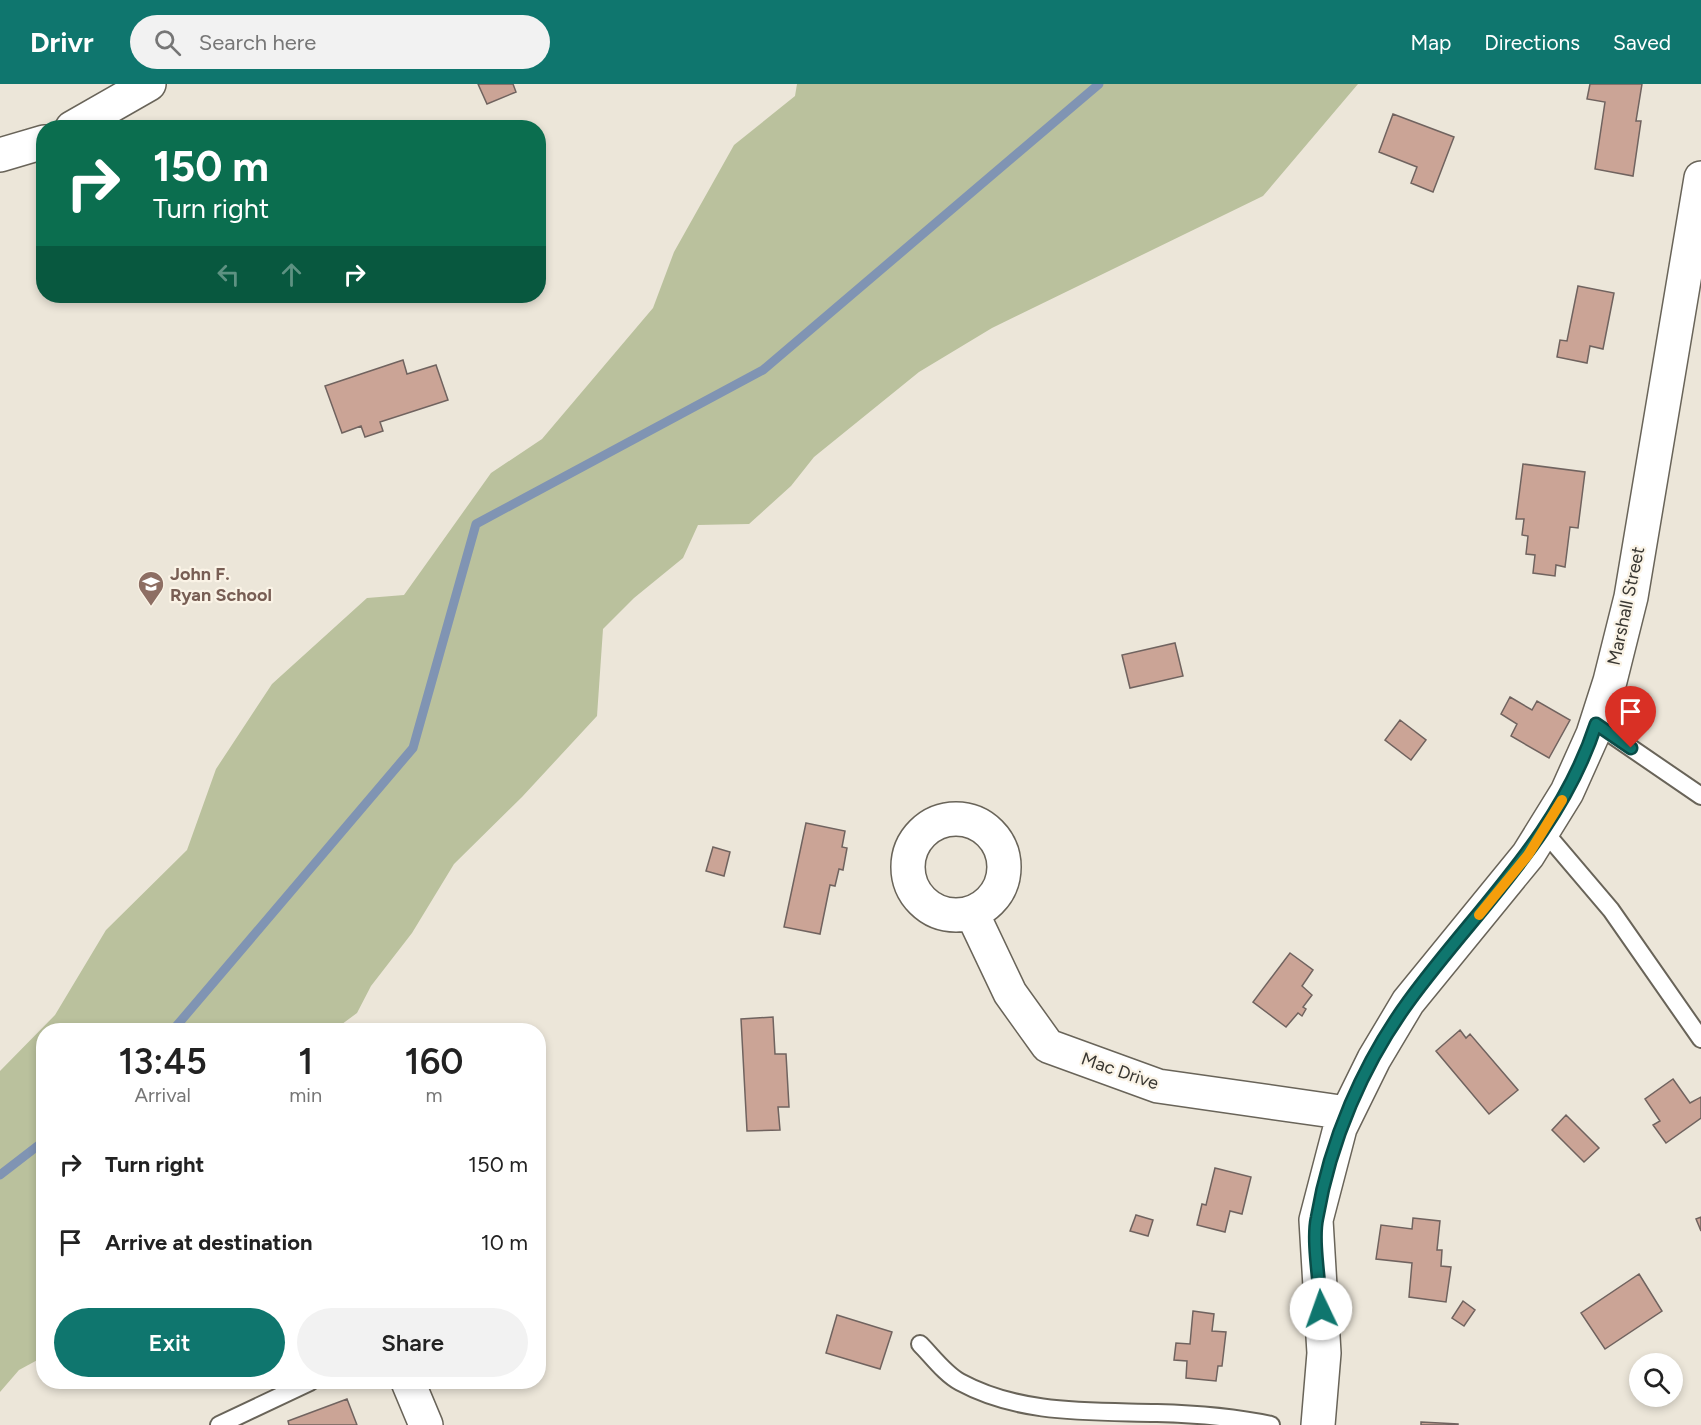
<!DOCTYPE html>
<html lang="en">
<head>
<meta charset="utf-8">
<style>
	:root { --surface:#fff; --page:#f2f2f2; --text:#222; --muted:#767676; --accent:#0f766e }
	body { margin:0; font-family:Figtree,sans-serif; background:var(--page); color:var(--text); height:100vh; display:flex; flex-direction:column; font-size:22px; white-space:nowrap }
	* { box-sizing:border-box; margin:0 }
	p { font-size:20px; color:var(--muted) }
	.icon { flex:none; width:33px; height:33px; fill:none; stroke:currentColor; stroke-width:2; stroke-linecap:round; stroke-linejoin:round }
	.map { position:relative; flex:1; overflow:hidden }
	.panel { position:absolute; left:36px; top:939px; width:510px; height:366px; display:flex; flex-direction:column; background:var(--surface); border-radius:24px; box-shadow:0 3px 9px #0003 }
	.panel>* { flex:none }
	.hud { position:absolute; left:36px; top:36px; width:510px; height:183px; border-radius:24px; box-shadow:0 3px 9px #0003; background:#0b6e4f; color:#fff; overflow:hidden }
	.tools { position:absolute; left:1629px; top:1269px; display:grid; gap:12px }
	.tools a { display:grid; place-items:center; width:54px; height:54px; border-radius:50%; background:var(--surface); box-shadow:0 3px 9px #0003; font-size:30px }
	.pin { position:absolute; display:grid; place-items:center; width:51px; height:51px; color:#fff; margin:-62px -26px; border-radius:50% 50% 50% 0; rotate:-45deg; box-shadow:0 0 6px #0007 }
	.pin .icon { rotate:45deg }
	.me { position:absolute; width:66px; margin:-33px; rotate:357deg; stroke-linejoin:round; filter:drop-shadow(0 0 4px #0008) }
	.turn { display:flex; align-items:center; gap:21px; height:126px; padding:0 18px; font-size:27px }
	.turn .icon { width:78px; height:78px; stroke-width:2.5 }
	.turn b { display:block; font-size:42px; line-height:51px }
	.lanes { display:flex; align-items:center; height:57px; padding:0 18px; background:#0003; justify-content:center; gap:30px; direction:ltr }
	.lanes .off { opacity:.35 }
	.eta { display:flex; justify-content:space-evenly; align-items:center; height:102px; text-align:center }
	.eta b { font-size:36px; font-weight:600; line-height:42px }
	.primary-button { display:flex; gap:12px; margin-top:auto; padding:12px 18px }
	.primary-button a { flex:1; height:69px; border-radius:36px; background:var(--accent); color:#fff; font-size:24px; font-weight:600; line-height:69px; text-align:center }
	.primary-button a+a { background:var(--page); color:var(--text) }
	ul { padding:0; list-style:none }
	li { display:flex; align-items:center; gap:18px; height:78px; padding:0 18px }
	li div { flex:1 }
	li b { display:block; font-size:22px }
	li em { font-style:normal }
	header { display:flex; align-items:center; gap:36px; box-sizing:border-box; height:84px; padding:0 30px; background:var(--accent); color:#fff }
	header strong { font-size:28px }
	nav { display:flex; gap:33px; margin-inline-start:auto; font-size:21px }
	.search { width:420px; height:54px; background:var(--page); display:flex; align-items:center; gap:15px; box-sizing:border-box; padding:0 21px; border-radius:33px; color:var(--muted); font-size:22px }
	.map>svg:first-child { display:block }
</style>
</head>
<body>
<header>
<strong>Drivr</strong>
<div class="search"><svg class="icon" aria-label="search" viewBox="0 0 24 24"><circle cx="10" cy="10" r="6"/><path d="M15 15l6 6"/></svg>Search here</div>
<nav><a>Map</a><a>Directions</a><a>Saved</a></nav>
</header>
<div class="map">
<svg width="1701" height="1341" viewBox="0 0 1701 1341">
	<rect width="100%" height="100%" fill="#ece6d9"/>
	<path fill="#bac19d" d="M797,0h561l-95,112 -271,132 -73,44 -105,85 -23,29 -42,38 -51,1 -15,33 -49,40 -31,31 -6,87 -75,81 -68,67 -42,69 -41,53 -14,27 -23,17h-290l-1,327 -24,13 -19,22v-321l55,-56 51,-85 81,-80 29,-81 56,-85 95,-86 37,-3 87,-122 51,-34 111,-131 21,-56 60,-107 61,-49z"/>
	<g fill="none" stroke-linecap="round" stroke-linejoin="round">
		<path stroke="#8094b3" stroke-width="9" d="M173,946l240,-282 63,-224 287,-154 336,-286
			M0,1091l44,-34"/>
	</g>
	<path fill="#cba496" stroke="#70635f" stroke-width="1.5" d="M478,0h35l3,8 -29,12z
		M1590,0h52l-6,37h5l-8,55 -38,-7 10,-67 -18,-3z
		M1393,30l61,23 -21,55 -22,-9 6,-16 -38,-15z
		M1578,202l36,7 -11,56 -13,-3 -3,17 -30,-6 3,-17 7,1z
		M403,276l4,14 29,-9 12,35 -68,22 3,9 -18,6 -4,-11 -19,7 -17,-47z
		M1523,380l62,8 -7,56 -8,-1 -5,40 -9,-2 -1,11 -22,-3 2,-18 -9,-1 2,-18 -6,-1 2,-16h-8z
		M1175,559l8,33 -53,12 -8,-33z
		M1510,613l22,13 5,-9 33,19 -21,38 -38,-22 6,-12 -16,-10z
		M1400,636l26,20 -15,20 -26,-20z
		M806,739l39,8 -3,16 5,1 -4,22 -4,-1 -4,17 -5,-1 -10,49 -36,-7z
		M713,763l17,5 -6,24 -18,-5z
		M1290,869l23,17 -11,16 10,9 -9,12 3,2 -4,7 -4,-3 -12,14 -33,-25z
		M773,933l2,37h11l3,53h-11l2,23 -33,1 -6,-112z
		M1460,946l6,8 4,-4 48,56 -29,24 -53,-63z
		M1673,995l17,24 11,-6v21l-35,25 -13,-18 7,-4 -15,-22z
		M1566,1031l33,33 -15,14 -32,-32z
		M1215,1084l36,9 -9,37 -12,-3 -5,21 -28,-7 5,-21 4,1z
		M1136,1131l17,5 -5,16 -18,-5z
		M1701,1133v14l-5,-12z
		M1413,1134l27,3 -3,29h5l-1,16 10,1 -5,35 -37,-5 3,-34 -36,-4 5,-34 31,4z
		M1639,1190l23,37 -57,38 -24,-36z
		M1463,1217l12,9 -11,16 -12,-8z
		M1193,1227l21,3 -2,17 14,1 -4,34h-4l-2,15 -30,-3 1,-17 -13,-1 2,-17 14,1z
		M837,1231l55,17 -12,37 -54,-16z
		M347,1315l10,26h-68l-1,-4z
		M1421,1338l37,2v1h-37z"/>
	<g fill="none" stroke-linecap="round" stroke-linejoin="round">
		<g stroke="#696459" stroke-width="20">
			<path id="lane" d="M1596,640l105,72
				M1543,746l68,80 90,129
				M920,1260c12,12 25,30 40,38 61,33 130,29 197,31 38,1 77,4 114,12
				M219,1341l91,-43"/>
		</g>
		<g stroke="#696459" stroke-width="36">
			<path id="street" d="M72,44l77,-44
				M0,71l44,-13
				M908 783a48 48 0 1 1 96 0a48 48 0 1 1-96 0Z
				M972,829l38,80 38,53 110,40 189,27
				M408,1298l18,43
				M1318,1341l6,-72 -8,-133 24,-92 34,-69 34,-57 120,-147 39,-63 26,-58 17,-53 21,-84 70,-419"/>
		</g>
		<use href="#lane" stroke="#fff" stroke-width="16"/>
		<use href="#street" stroke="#fff" stroke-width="33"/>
	</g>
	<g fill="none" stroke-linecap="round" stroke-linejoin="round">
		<g stroke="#0a4d48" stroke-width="15">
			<path id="route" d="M1321,1225c-1,-25 -9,-68 -4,-91 13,-77 46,-154 92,-217 67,-92 150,-164 187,-277l35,24"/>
		</g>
		<use href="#route" stroke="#0f766e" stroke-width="10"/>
		<path stroke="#f59e0b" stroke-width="10" d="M1479,831l49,-60 34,-55"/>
	</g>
	<defs>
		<g id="school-pin" transform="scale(1.35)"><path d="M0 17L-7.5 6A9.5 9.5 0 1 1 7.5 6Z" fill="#8d6e63" stroke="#faf3e6"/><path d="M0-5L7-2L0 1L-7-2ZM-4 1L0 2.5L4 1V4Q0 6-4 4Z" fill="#fff"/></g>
	</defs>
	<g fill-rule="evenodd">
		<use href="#school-pin" x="151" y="500"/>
	</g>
	<g text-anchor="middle" stroke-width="4.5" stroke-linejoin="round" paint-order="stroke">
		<g font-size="18" font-weight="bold" fill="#785e54" stroke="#faf3e6" text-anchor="start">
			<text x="170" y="496">John F.<tspan x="170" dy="21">Ryan School</tspan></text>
		</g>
		<g font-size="18" fill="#383631" stroke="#faf3e6">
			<text transform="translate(1626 522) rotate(-78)" y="6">Marshall Street</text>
			<text transform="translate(1120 987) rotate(19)" y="6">Mac Drive</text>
		</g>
	</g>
</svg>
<div class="tools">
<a><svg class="icon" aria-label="search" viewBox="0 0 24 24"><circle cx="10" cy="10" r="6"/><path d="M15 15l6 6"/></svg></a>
</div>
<div class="pin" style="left:1631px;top:664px;background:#d93025"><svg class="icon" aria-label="arrive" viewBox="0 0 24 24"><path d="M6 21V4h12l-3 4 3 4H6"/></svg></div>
<svg class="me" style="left:1321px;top:1225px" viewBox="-20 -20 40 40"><circle r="19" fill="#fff"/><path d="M0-13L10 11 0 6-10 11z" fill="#0f766e"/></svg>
<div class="hud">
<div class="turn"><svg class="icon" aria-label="right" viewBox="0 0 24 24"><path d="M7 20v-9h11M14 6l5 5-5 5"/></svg><div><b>150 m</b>Turn right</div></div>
<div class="lanes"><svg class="icon off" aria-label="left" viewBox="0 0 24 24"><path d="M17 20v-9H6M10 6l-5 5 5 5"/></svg><svg class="icon off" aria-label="ahead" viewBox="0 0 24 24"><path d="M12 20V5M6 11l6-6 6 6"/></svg><svg class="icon" aria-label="right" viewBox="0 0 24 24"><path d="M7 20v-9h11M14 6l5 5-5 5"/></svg></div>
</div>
<section class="panel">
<div class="eta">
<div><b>13:45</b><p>Arrival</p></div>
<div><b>1</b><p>min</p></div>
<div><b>160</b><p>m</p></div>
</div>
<ul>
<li><svg class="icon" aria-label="right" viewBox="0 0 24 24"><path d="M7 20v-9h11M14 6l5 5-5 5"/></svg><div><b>Turn right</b></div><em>150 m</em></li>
<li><svg class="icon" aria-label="arrive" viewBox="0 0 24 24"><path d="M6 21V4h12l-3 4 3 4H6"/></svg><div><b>Arrive at destination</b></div><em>10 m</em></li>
</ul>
<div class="primary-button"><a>Exit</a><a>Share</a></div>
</section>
</div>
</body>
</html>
